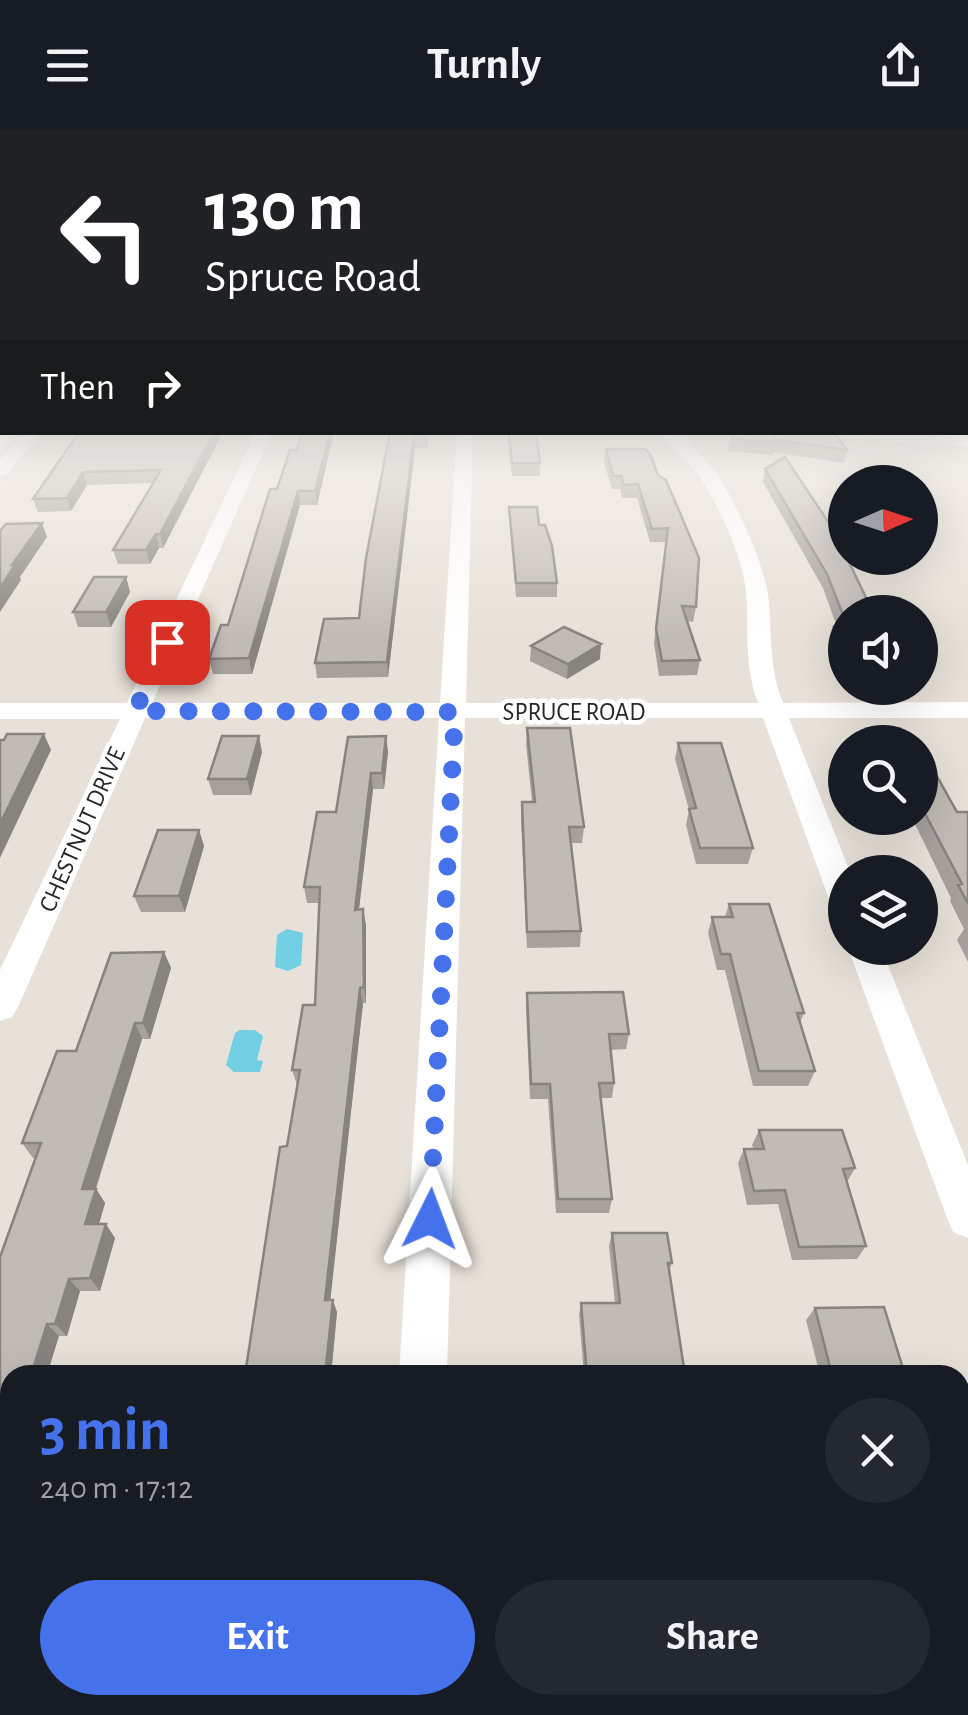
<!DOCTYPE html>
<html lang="en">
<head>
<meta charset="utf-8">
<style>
	:root { --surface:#171b24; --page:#242831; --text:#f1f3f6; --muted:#9ea1a6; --accent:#4572ea }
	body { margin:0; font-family:"Alegreya Sans",sans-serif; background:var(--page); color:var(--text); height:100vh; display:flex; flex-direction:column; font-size:38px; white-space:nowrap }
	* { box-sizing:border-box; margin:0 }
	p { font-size:32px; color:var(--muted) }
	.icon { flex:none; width:55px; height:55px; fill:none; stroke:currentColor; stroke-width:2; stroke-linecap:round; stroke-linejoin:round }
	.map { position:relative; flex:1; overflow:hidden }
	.panel { position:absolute; left:0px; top:1235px; width:970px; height:350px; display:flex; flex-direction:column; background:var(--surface); border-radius:30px 30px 0 0; box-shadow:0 10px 40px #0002 }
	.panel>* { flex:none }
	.guide { position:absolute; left:0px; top:0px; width:970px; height:305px; box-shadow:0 10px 40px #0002; background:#202124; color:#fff; overflow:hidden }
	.needle { width:65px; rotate:87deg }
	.fabs { position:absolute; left:828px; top:335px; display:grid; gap:20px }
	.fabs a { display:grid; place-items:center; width:110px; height:110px; border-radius:50%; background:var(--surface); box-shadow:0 10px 40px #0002; font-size:50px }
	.pin { position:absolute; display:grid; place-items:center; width:85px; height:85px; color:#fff; margin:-42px; border-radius:20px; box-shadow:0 5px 15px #0006 }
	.me { position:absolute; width:110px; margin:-55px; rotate:3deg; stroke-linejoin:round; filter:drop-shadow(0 0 8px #0008) }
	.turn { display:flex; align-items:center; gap:35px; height:210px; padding:0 40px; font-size:45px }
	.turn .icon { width:130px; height:130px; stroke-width:2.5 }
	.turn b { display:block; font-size:70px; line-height:85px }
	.then { display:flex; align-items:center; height:95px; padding:0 40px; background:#0003; gap:20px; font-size:38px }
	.round { display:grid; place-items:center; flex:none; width:105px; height:105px; border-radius:52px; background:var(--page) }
	.overview { display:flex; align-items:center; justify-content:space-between; height:170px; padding:0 40px }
	h1 { font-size:60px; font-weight:700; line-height:75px; color:var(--accent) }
	.cta { display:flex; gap:20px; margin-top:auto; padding:20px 40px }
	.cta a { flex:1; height:115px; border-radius:60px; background:var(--accent); color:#fff; font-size:40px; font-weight:700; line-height:115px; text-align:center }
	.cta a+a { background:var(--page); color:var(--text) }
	header { display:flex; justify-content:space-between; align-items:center; height:130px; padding:0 40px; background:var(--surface); font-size:45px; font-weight:700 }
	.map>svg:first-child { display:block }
</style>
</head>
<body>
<header><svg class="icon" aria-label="menu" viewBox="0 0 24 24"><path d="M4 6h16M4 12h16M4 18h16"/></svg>Turnly<svg class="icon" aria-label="share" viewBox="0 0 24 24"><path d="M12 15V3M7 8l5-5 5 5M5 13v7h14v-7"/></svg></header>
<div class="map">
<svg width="968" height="1585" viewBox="0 0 968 1585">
	<rect width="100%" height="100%" fill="#e8e1d9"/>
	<path fill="#73cfe3" d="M287,799l16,4 -2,32 -13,6 -13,-4 2,-32z
		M240,900h15l8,6 -6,24 6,1 -3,11h-26l-8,-7 9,-32z"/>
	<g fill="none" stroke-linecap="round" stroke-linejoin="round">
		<path fill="#fff" fill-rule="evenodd" d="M0,287h2v7h-2z
			M26,302h17l-37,42 -6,1v-15z
			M256,302h16l-120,271h288l17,-271h16l-7,271h292c-13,-36 -10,-64 -11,-100 -1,-40 -25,-91 -46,-124 -11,-17 -29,-31 -42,-47h17c13,13 28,26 39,40 21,29 51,95 54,130 3,37 0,65 14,101l185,-1v16h-179l61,154h-5v38l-11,-3 -5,-8 -66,-181h-298l-18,657h-48l40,-657h-294l-127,289 -6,10 -12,4v-51l120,-251h-120v-16h127z
			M826,302l142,4v10l-134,-9z
			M848,818h33l87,217v73l-15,-6 -6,-14z
			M378,1575h58l1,10h-60z"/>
	</g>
	<path fill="#a6a19d" d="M79,302h144l-60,116h-4l-9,16h-32l-5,-14 40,-67 -66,2 -16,26 -33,1 -5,-13z
		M302,302h32l-17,73h-17l-48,169h-39l-4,-15 19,-34 49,-136 20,-39z
		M390,302h39l-1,16h-13l-27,229 -71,1 -2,-15 44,-45z
		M507,302h29l4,31v13h-28z
		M731,302l116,18 -3,13 -71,-11v3l-45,-4z
		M606,319h39l51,158 -3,15 -6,-1 13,39 -3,15 -38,1 -5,-33 12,-101h-16l-13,-44h-15l-2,-9h-8l-8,-27z
		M765,339l80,78v124l-15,-29 4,-15h3l-14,-39 -60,-106z
		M509,377l30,18 18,58v14h-41z
		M126,447l4,15 -19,35h-33l-5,-15z
		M531,516l69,13 -33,20 -37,-18z
		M527,598l57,99 -2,16h-11l10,88 -1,16 -53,1 -6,-129 1,-17h10l-6,-58z
		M386,606l2,16 -4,37h-11l-14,120 7,16v78h-3l-33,297 7,12 -6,63h-86l42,-229 10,-61 -5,-15 23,-65 4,-102h-12l-3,-16 32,-75z
		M678,613l75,105 -5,16h-52l-10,-39 3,-15 -14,-51z
		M920,616l37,66h11v150l-11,-22 7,-11 -14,-28 1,-3 -39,-80h8z
		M262,622l-11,43h-38l-5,-16z
		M199,700l5,16 -19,66h-44l-7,-16z
		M729,774l75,109 -4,10 15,48 -7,15h-55l-28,-116h-8l-9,-37 4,-16h13z
		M164,822l7,16 -21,71h-8l-46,150 9,14 -6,21 16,14 -15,53h-20l-13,45h-8l-49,39v50h-10v-168l36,-99h-3l-11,-15 54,-92z
		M527,863l102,41 -3,15 -16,1 4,33 -2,15h-11l11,101 -3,14h-53l-8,-114h-18l-4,-90z
		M759,1000l96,38 -8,14 19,64 -9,13 -65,1 -14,-56 -31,1 -9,-42 6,-14h10l-2,-4z
		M612,1103l60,30 -3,8 16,104h-101l-5,-60 2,-12h34l-6,-57z
		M815,1178l90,67h-85l-14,-55z"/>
	<path fill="#87837f" d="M214,302h9l-60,116 -3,-14z
		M330,302h4l-17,73 -2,-14z
		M414,306l1,12 -27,229 -1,-15z
		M83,342l4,13 -16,26 -4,-13z
		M298,361l2,14 -48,169 -3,-16z
		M42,393l5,14 -27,40 1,3 -21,32v-24l12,-23z
		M156,404l3,14 -9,16 -4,-14z
		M126,447l4,15 -19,35 -5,-15z
		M601,514l-1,15 -33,20 1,-15z
		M44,604l7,16 -51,108v-34z
		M259,606l3,16 -11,43 -4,-16z
		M386,606l2,16 -4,37 -2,-16z
		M371,643l2,16 -16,137 -2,-16z
		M199,700l5,16 -19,66 -6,-16z
		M363,779l3,16v78l-2,-16z
		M164,822l7,16 -21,71 -7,-16z
		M360,858l3,15 -34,309 -4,-12z
		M135,893l7,16 -51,164 -9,-14z
		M96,1059l9,14 -10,34 -10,-13z
		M106,1094l9,14 -15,53 -10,-13z
		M69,1149l11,12 -13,45 -12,-12z
		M333,1170l4,12 -6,63h-6z
		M47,1194l12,12 -12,39h-16z
		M0,1460l10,15v33l-10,11z
		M270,1575h7l-1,10h-8z"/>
	<path fill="#c1bbb6" stroke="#87837f" stroke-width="2.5" d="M79,302h135l-54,102h-4l-10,16h-33l48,-80 -78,2 -16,26 -34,1z
		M302,302h28l-15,59h-17l-49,167 -40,1 12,-34h7l42,-136h7l13,-39h7z
		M390,302h38l-1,4h-13l-27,226 -72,1 9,-44 35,-1 7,-60z
		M509,302h27l4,31h-28z
		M731,302h103l13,18 -74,-11 2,3 -44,-3z
		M606,319h39l5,5 8,21 8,5 33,78 -3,49 -14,-1 18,54 -38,1 -6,-32 12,-101 -16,1 -14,-45 -14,1 -3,-9h-8z
		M785,327l60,90v2h-2l2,9h2l26,54h-28v8l-18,-46 -62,-105z
		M509,377h28l2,18h6l7,21 5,37h-41z
		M42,393l-30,42h3l-15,23v-57l6,-7z
		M94,447h32l-20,35h-33z
		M564,497l37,17 -33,20 -37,-18z
		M834,497h11v20z
		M527,598h43l14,99h-15l12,104 -54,1 -5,-130h13z
		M7,604h37l-44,90v-84h4z
		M222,606h37l-12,43h-39z
		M386,606l-4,37h-11l-16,137 8,-1 1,78 -4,1 -35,312h8l-8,75h-80l35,-228 7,-1 13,-76h-8l11,-65h12l5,-118h-16l13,-75h19l12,-75z
		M678,613h43l32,105h-53l-11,-39 7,-1z
		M920,616l37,66h11v91l-10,-18 4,-1 -42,-80z
		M158,700h41l-20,66h-45z
		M729,774h40l35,109h-7l18,58h-56l-29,-117h-9l-9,-37h21z
		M164,822l-21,71h-8l-53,166h14l-11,35h21l-16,54 -21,1 -14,45h-8l-16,51h-21v40h-10v-158l41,-114h-19l35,-92h19l35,-98z
		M623,862l6,42h-20l5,49h-15l13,116h-54l-8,-115h-19l-4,-91z
		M759,1000h83l13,38 -12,1 23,77 -67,1 -14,-57 -31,1 -10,-42h20z
		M612,1103h55l5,30h-4l17,112h-98l-6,-72h39z
		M884,1177l21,68h-73l-17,-67z
		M960,1427l8,26v114h-8z
		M0,1478l7,12 -7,8z
		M192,1575h78l-2,10h-78z"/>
	<linearGradient id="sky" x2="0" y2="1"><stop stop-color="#79bfe6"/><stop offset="0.56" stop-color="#f5f2ee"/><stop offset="1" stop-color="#f5f2ee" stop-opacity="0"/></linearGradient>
	<rect width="968" height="509" fill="url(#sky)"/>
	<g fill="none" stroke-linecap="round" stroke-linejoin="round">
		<path stroke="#4572ea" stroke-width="18" stroke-dasharray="0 32.4" d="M167,512l-32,69 320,1 -25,507"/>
	</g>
	<g text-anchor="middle" stroke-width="9" stroke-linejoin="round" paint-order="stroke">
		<g font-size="25" fill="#272727" stroke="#fff">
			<text x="574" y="590">SPRUCE ROAD</text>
			<text transform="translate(81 699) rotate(-66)" y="9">CHESTNUT DRIVE</text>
		</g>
	</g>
</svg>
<div class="fabs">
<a><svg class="needle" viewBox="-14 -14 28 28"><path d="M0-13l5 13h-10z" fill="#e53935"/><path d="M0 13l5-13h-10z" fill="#9ea1a6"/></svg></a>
<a><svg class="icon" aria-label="sound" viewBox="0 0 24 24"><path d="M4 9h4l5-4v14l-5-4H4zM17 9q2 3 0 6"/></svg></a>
<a><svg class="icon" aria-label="search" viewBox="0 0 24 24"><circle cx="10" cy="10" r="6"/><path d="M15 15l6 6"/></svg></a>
<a><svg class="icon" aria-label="layers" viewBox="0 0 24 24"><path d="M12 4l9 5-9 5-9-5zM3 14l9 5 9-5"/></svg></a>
</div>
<div class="pin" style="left:167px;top:512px;background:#d93025"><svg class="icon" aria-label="arrive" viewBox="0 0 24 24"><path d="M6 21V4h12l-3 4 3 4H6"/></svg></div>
<svg class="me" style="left:430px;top:1089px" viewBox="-20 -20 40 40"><path d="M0-17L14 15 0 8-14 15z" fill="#4572ea" stroke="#fff" stroke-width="4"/></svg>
<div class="guide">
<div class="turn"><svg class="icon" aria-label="left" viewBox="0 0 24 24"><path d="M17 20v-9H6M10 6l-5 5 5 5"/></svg><div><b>130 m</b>Spruce Road</div></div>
<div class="then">Then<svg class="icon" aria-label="right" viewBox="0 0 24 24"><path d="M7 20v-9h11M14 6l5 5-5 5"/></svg></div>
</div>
<section class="panel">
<div class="overview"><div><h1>3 min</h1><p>240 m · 17:12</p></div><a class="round"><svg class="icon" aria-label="close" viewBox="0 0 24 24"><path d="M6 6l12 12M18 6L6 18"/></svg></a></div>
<div class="cta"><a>Exit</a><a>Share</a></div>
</section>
</div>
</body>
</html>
